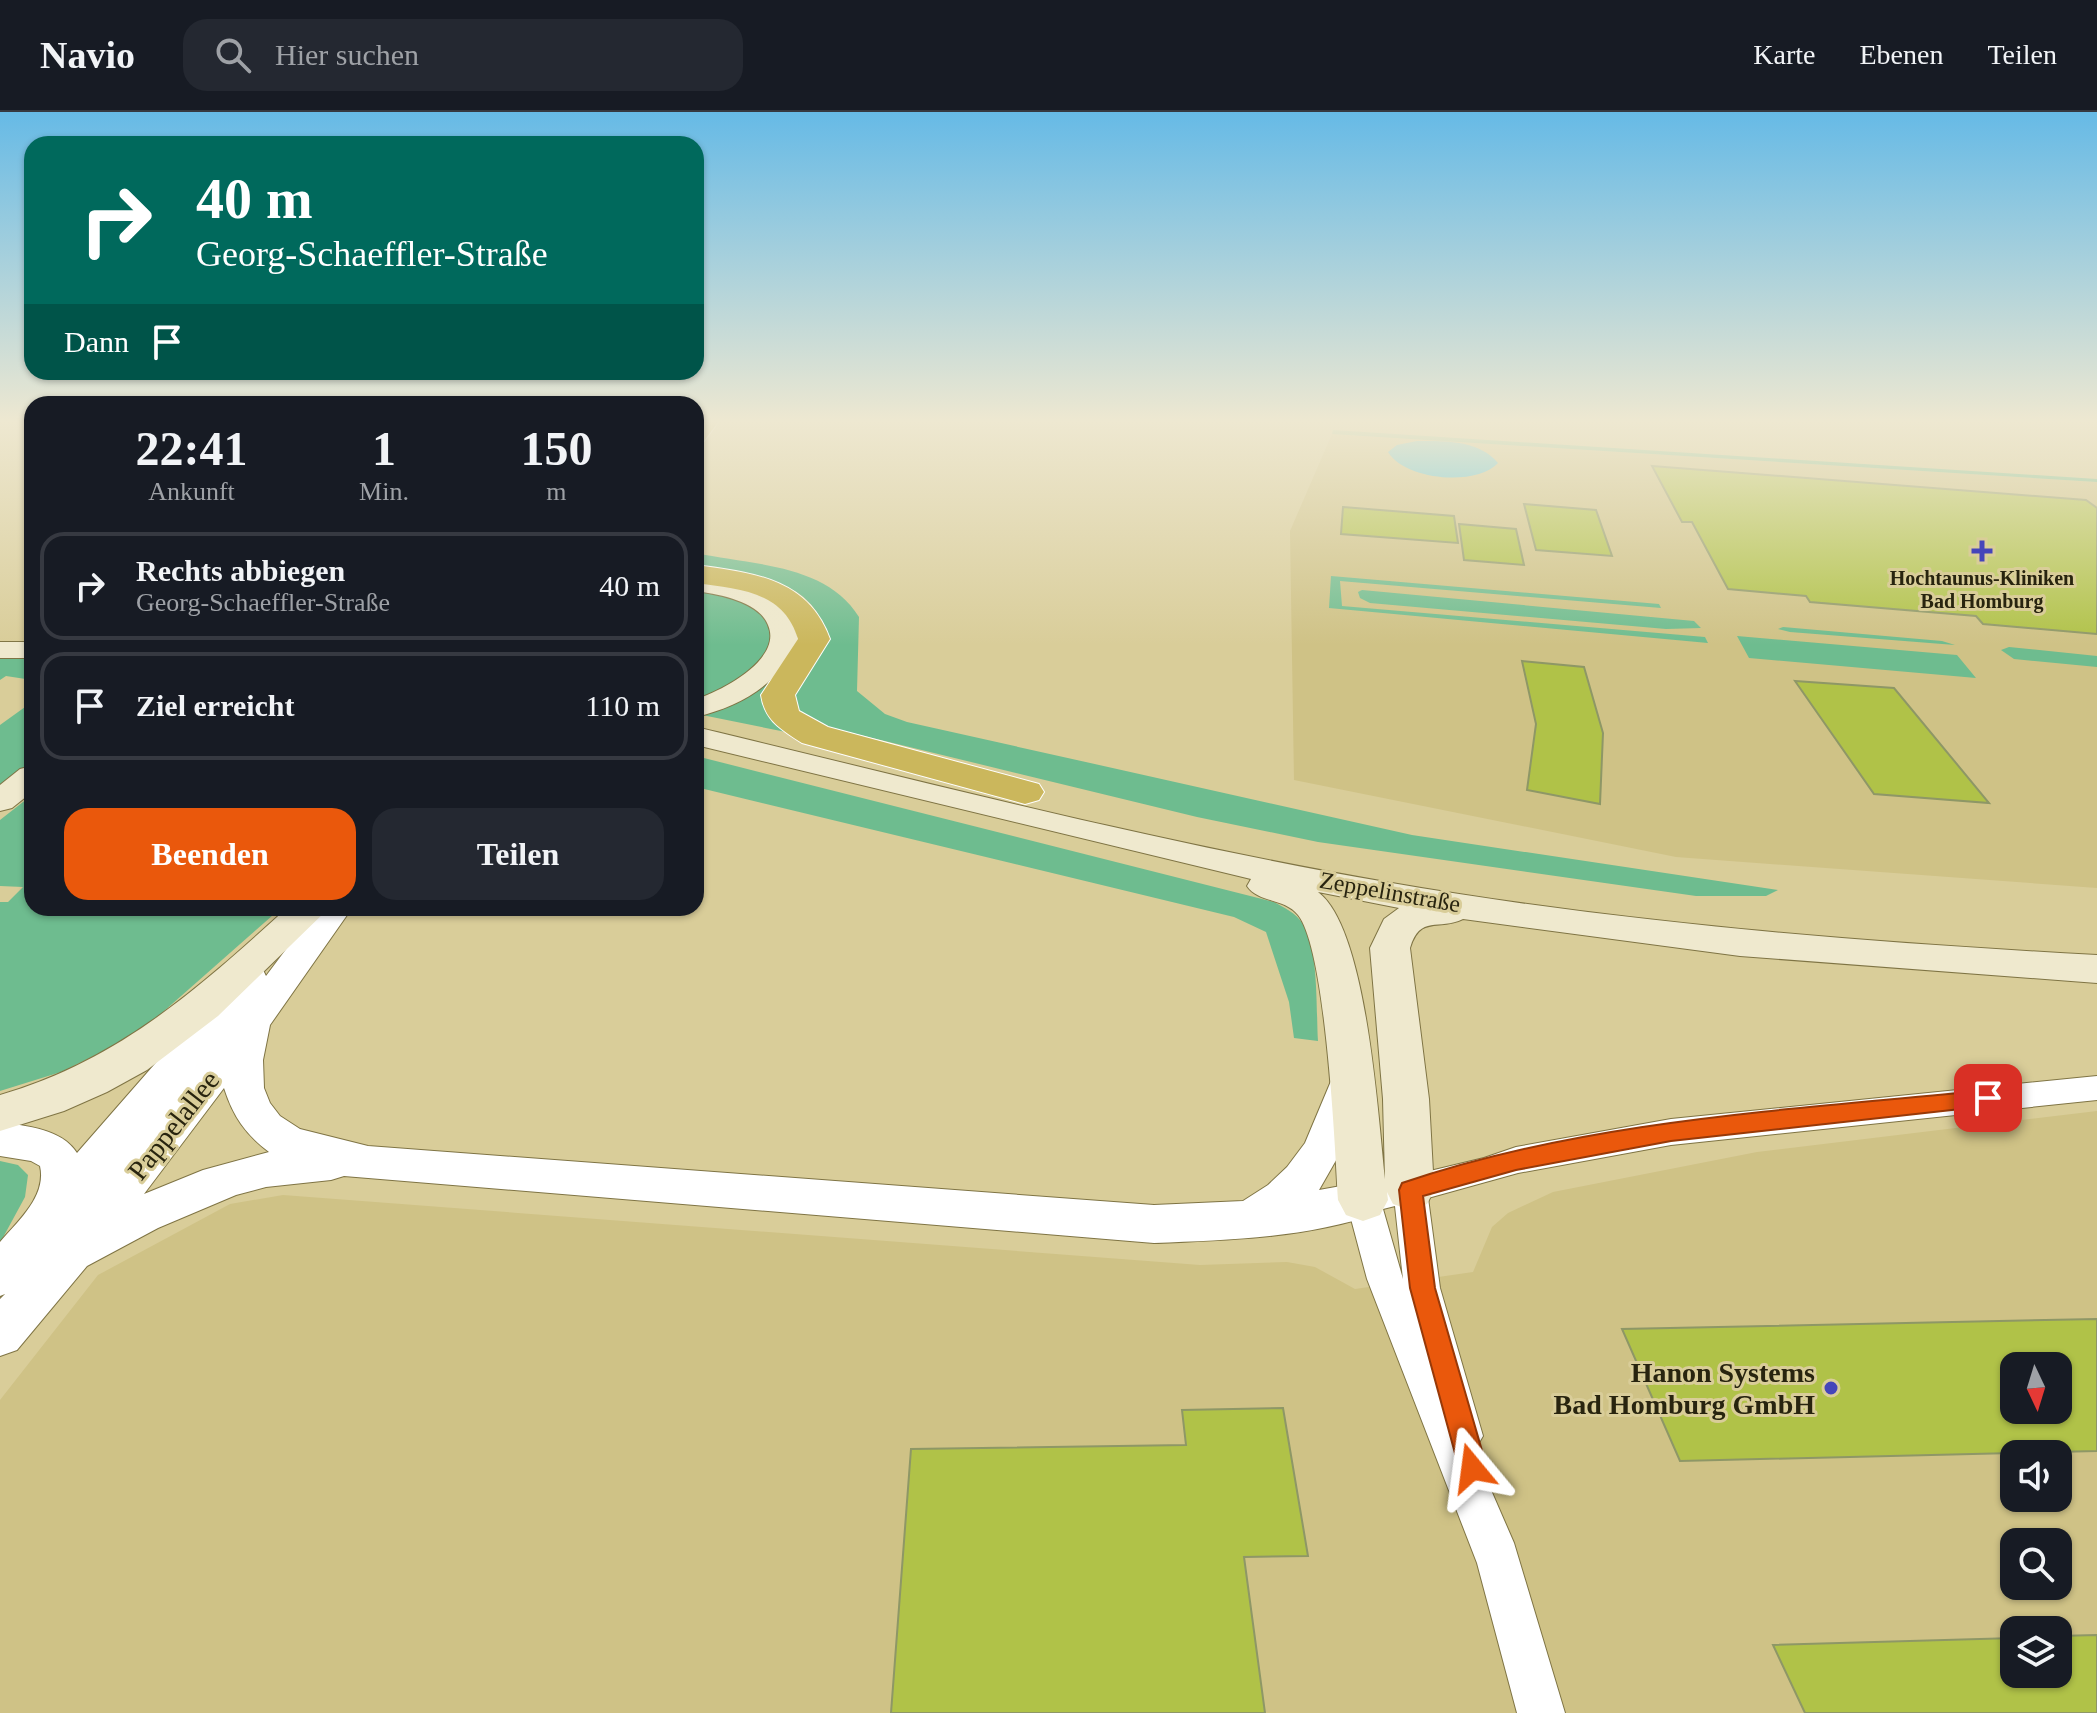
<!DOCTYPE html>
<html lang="de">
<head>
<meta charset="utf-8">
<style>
	:root { --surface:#171b24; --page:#242831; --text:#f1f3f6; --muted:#9ea1a6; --line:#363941; --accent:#ea580c }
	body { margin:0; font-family:"Times New Roman",serif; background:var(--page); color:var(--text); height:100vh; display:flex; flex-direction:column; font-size:30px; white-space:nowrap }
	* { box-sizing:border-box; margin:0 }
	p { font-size:26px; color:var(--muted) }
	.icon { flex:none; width:44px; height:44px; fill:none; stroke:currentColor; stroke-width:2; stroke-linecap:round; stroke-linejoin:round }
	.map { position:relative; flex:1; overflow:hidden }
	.details { position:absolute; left:24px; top:284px; width:680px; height:520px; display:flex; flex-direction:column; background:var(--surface); border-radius:24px; box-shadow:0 2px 6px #0004 }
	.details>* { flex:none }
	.top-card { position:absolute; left:24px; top:24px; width:680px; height:244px; border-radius:24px; box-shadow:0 2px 6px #0004; background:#00695c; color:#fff; overflow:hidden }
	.needle { width:52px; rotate:176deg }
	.fabs { position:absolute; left:2000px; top:1240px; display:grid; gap:16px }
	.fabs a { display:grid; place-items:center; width:72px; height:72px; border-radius:16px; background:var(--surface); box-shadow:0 2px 6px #0004; font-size:40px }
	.pin { position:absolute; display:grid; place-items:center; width:68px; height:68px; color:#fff; margin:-34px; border-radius:16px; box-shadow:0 4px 12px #0006 }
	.me { position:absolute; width:88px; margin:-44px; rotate:344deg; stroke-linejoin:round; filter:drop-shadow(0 0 6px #0008) }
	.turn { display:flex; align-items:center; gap:28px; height:168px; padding:0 40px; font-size:36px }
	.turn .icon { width:104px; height:104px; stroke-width:2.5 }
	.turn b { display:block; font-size:56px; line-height:68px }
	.then { display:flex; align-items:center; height:76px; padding:0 40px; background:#0003; gap:16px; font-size:30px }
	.eta { display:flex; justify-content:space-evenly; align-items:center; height:136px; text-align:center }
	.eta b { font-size:48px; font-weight:700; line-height:56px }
	.action { display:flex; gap:16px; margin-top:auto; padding:16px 40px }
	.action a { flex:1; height:92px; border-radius:24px; background:var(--accent); color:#fff; font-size:32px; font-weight:700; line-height:92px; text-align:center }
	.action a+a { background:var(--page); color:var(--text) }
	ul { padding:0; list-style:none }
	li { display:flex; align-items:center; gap:24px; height:108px; margin:0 16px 12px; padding:0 24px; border:4px solid var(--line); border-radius:24px }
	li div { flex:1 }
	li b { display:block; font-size:30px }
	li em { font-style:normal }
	header { display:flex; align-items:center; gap:48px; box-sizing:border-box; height:112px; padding:0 40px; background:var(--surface); border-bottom:2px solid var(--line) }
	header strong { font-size:38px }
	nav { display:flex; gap:44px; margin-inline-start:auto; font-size:28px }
	.search { width:560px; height:72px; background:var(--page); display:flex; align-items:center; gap:20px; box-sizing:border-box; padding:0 28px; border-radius:24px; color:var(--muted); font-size:30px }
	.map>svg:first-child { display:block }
</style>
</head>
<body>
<header>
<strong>Navio</strong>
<div class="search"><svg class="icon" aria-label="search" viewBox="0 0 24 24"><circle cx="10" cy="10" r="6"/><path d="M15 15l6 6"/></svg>Hier suchen</div>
<nav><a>Karte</a><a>Ebenen</a><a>Teilen</a></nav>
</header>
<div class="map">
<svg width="2097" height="1601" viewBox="0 0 2097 1601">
	<rect width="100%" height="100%" fill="#d9cd99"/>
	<path fill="#cfc286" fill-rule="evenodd" d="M1332,322l765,48v406l-421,-31 -382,-77 -4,-249z
		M2097,999v602h-2097v-313l98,-125 132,-71 53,-9 917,70 87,-3 28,5 40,22 118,-17 19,-45 16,-14 45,-21 204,-40zM2014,1254h44v44h-44zM2014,1342h44v44h-44zM2014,1430h44v44h-44zM2014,1518h44v44h-44z"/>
	<path fill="#6ebc8f" d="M1333,318l764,49v3l-765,-48z
		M696,441c54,12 130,10 163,64l-2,74 28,23 22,8 505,113 366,55 -12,6h-70l-378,-54 -121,-25 -378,-92 -20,-7 -10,-23c9,-16 30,-44 34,-60 1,-8 -3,-18 -7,-24 -24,-37 -80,-37 -120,-43z
		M696,464c35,6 129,19 100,76 -8,14 -25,26 -28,41 -4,18 9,32 23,40l-89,-18c109,-40 134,-121 -6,-135z
		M1331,464l328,28 2,4 -321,-27 2,25 363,31 3,6 -379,-35z
		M696,477l42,8 31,22 2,28 -28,34 -47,21z
		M1362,478l332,31 7,7 -35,1 -296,-26 -10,-5 -2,-6z
		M1783,515l159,14 13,4 -165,-13 -12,-3z
		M1737,524l220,19 19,23 -227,-20z
		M2009,535l88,9v11l-83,-8 -13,-9z
		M32,543v25l-26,-4 -6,4v-24z
		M32,590v62l-32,23v-62z
		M696,644l578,146c11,6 22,11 29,22 16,22 13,89 15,117l-24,-3 -5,-36 -23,-70 -32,-15 -538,-130z
		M32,683v113h249l-143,126 -77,38 -61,19v-189h8l15,-15 -23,-1v-66z
		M0,1049l18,4 10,10 -3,22 -25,46z"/>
	<path fill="#44c4e3" d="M1417,329c28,0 62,-1 81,22 -22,24 -93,17 -110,-11l9,-7z"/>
	<path fill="#b0c248" stroke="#8e9766" stroke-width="2" fill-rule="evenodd" d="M1652,354l434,34 11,8v126l-114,-10 -7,-8 -166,-14 -4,-6 -78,-7 -36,-67h-10z
		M1524,392l72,6 16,46 -76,-6z
		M1343,395l111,9 4,27 -117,-9z
		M1459,412l57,5 8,36 -60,-5z
		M1522,549l62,6 19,66 -3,71 -73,-14 9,-66z
		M1795,569l99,7 95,115 -115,-9z
		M2097,1207v132l-417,10 -58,-132zM2014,1254h44v44h-44z
		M1283,1296l25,148 -64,1 21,156h-374l20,-264 275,-4 -4,-35z
		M2097,1523v78h-292l-32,-68 241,-7v36h44v-38z"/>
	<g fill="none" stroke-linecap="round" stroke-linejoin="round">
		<g stroke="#7f7444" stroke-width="2">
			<path id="minor" d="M2097,964v24l-426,45 -153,28 -90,25 12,90 43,148 -9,15 40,92 51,170h-48l-40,-150 -110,-284 -21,-79 5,-10 133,-32 32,-11 155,-28zM1395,1094l8,73 -20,-70z"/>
		</g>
		<g stroke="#7f7444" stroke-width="2">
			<path id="tertiary" d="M317,796h35l-82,117 -7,35 1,28 6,15 10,13 20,13 68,17 786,59 89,-4 25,-16 19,-18 18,-24 29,-69 14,-4 14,4 6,11 -21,56 -28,49 44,-8 16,5 6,13 -6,13c-73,25 -149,27 -225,30l-810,-67 -13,4 -65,7 -30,8 -78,33 -71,38 -70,84 -17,6v-57l5,-5 -5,2v-54c18,-21 47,-46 40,-76l-9,-5 -31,-5v-34c27,4 62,7 77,31l160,-183 13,-3 13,3 3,6zM224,976c9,28 21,46 45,64l-66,18 -59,24z"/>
		</g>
		<g stroke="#7f7444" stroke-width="2">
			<path id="secondary" d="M696,463c41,7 94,18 102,65 -19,45 -57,66 -102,77v-18c26,-8 87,-40 72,-74 -9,-24 -51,-31 -72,-34z
				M0,530h32v16h-32z
				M696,615c229,55 458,115 690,155 235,41 473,60 711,73v28l-357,-27 -277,-37c-24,12 -43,-5 -53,29l19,151 5,91 -7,14 -17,6 -17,-6 -6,-12 1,8 -8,15 -17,6 -17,-6 -8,-15c-3,-53 -12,-250 -40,-285 -13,-17 -40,-12 -51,-29l4,-7 -555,-134zM1318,780l81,16 -15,11 -14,29 13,151 2,80c-7,-62 -18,-251 -67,-287z
				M32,654v26l-20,16 -12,3v-26l20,-16z
				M287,796l41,1 -110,107 -71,54 -40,22 -43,19 -64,20v-36c118,-34 198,-106 287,-187z"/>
		</g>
		<g stroke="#fff" stroke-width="2">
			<path id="motorway" d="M719,309l-15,20 -8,2 1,-22z
				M696,453c57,8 112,13 134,74l-35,56 4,16 29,16 211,57 5,8 -5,8 -14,4 -223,-61c-21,-14 -37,-22 -41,-48l37,-56c-14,-48 -59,-50 -102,-56z"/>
		</g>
		<use href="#minor" fill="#fff" fill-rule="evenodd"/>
		<use href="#tertiary" fill="#fff" fill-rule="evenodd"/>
		<use href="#secondary" fill="#efe9ce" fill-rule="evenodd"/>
		<use href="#motorway" fill="#cbb75c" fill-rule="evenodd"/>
	</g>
	<linearGradient id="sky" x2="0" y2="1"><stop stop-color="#66bae6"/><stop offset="0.58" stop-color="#eee8d1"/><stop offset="1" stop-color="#eee8d1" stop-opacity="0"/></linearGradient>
	<rect width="2097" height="533" fill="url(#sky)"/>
	<path fill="#ea580c" stroke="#983908" stroke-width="2" d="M1988,978l8,2 3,6 -3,6 -8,2 -317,35 -155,29 -93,26 12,92 52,180 -4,11 -11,4 -10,-4 -52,-191 -11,-98 3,-7c187,-64 391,-73 586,-93z"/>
	<g fill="#4545ba" stroke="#d9cd99" stroke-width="3">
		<path d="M1978 427h8v8h8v8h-8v8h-8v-8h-8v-8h8z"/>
		<circle cx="1831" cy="1276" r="8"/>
	</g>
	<g text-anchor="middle" stroke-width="6" stroke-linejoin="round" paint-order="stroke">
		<g font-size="20" font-weight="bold" fill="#28240f" stroke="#d9cd99">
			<text x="1982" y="473">Hochtaunus-Kliniken<tspan x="1982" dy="23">Bad Homburg</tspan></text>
		</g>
		<g font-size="24" fill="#28240f" stroke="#d9cd99">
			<text transform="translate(1390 780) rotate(10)" y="8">Zeppelinstraße</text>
		</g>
		<g font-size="28" fill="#28240f" stroke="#d9cd99">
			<text transform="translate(173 1013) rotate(-52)" y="10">Pappelallee</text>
		</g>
		<g font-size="28" font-weight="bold" fill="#28240f" stroke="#d9cd99" text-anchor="end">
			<text x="1815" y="1270">Hanon Systems<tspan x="1815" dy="32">Bad Homburg GmbH</tspan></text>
		</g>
	</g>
</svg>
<div class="fabs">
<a><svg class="needle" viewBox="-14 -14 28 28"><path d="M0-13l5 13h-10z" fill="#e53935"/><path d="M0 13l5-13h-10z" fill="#9ea1a6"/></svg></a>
<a><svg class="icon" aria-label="sound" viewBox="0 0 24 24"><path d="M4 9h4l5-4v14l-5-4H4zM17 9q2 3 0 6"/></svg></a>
<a><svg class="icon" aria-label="search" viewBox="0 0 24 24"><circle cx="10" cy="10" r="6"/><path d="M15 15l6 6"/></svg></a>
<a><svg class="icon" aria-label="layers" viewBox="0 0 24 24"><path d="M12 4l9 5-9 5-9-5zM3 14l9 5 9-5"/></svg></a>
</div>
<div class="pin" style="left:1988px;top:986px;background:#d93025"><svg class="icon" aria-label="arrive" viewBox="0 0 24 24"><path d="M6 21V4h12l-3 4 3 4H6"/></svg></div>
<svg class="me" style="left:1472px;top:1356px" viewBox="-20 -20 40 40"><path d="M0-17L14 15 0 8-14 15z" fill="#ea580c" stroke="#fff" stroke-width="4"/></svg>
<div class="top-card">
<div class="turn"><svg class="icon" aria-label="right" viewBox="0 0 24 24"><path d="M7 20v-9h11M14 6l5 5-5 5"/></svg><div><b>40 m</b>Georg-Schaeffler-Straße</div></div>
<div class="then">Dann<svg class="icon" aria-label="arrive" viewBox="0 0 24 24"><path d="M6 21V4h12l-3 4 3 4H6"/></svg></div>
</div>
<section class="details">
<div class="eta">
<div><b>22:41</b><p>Ankunft</p></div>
<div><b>1</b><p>Min.</p></div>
<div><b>150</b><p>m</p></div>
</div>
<ul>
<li><svg class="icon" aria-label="right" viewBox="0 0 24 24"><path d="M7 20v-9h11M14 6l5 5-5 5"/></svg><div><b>Rechts abbiegen</b><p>Georg-Schaeffler-Straße</p></div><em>40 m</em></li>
<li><svg class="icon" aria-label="arrive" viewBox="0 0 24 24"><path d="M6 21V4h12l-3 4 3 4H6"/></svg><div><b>Ziel erreicht</b></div><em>110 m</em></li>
</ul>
<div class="action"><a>Beenden</a><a>Teilen</a></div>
</section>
</div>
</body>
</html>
